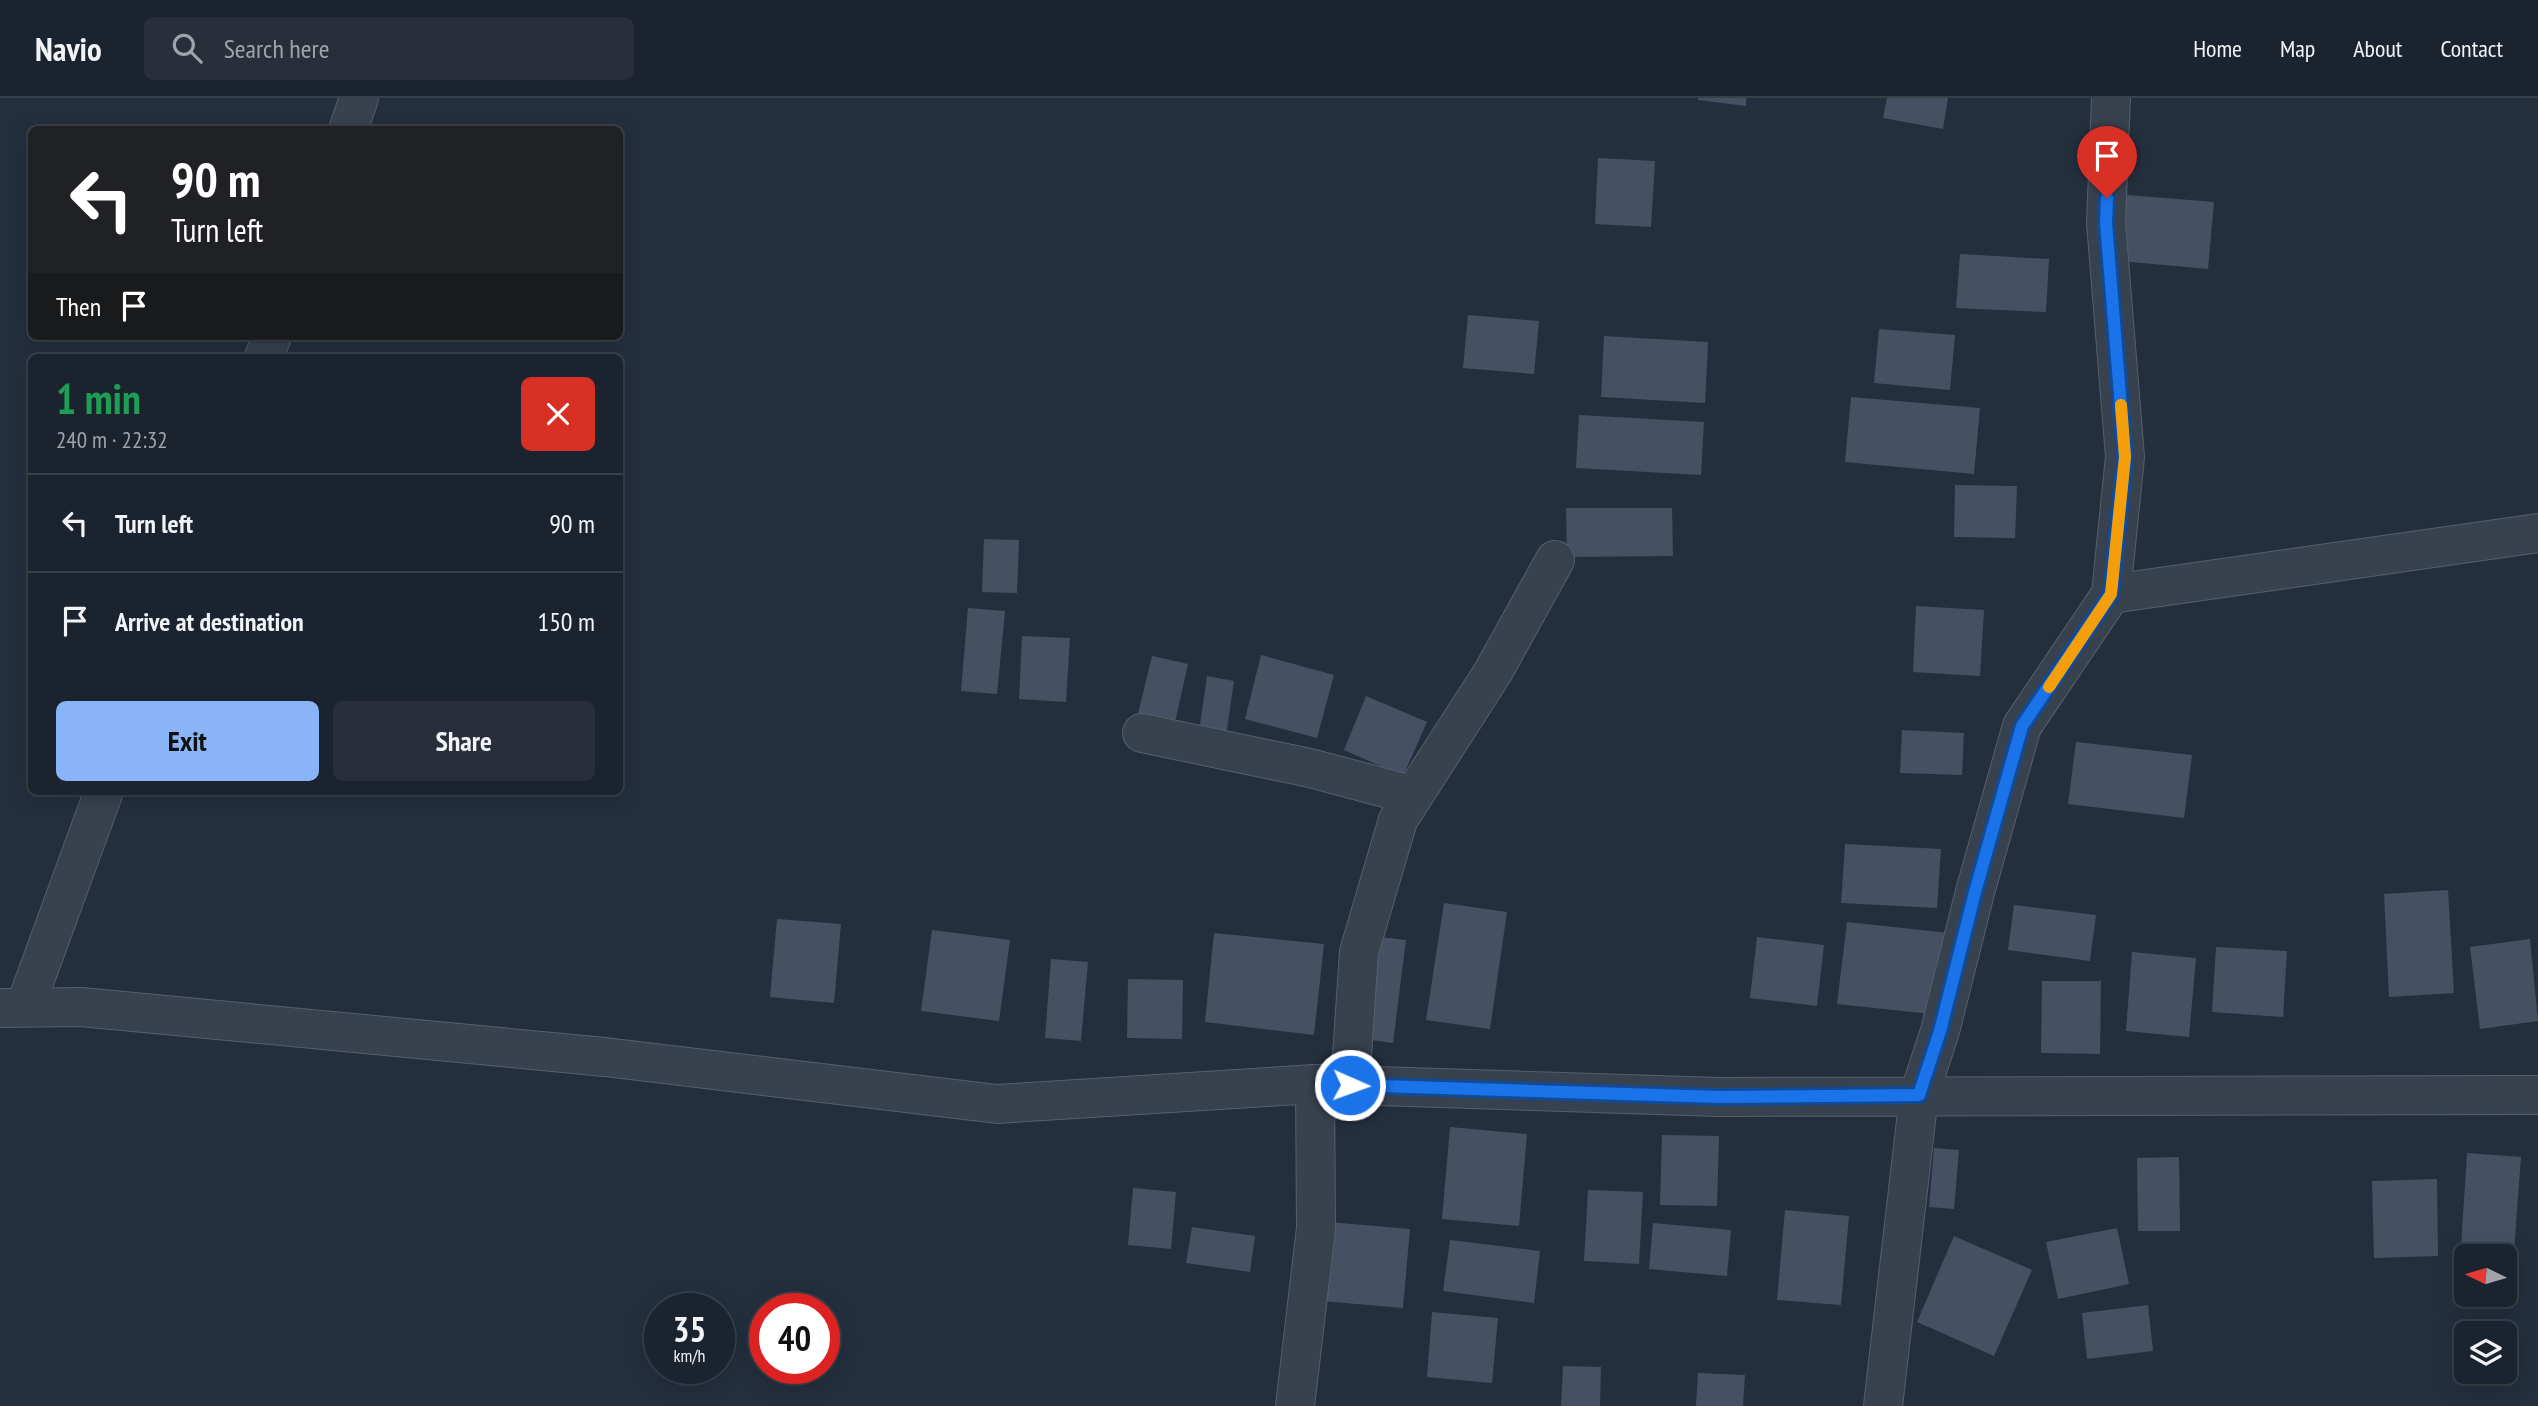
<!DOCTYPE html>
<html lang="en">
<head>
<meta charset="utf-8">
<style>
	:root { --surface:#1b232e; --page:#282f3a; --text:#f1f3f6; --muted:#a0a4aa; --line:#39404a; --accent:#8ab4f8 }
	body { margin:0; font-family:"PT Sans Narrow",sans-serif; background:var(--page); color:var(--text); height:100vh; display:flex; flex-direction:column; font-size:26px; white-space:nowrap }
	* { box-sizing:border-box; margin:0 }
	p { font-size:23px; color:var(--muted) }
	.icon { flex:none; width:38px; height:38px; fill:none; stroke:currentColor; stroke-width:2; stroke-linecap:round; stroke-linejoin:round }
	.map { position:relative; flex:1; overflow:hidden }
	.drawer { position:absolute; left:28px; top:256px; width:595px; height:441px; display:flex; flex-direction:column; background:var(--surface); border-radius:10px; box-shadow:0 4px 18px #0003,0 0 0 2px var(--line) }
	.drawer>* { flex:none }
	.hud { position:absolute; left:28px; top:28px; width:595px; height:214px; border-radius:10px; box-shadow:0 4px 18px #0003,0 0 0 2px var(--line); background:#202124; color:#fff; overflow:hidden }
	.needle { width:46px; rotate:275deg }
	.controls { position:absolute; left:2454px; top:1146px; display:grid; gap:14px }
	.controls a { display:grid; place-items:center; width:63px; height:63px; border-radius:10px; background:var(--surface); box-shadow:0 4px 18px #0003,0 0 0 2px var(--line); font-size:35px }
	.speed { position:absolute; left:644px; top:1195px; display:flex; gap:14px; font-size:35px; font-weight:700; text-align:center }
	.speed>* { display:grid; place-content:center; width:91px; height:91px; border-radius:50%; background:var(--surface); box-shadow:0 4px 18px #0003,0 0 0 2px var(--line); line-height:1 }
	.speed small { font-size:18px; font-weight:400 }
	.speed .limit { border:10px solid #d22; background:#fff; color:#111 }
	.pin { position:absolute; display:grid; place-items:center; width:60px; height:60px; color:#fff; margin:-72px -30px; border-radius:50% 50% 50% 0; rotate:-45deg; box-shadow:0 0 7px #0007 }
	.pin .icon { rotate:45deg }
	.me { position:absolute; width:77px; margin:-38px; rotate:92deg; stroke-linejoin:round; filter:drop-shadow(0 0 5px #0008) }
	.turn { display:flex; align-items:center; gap:24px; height:147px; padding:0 28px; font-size:32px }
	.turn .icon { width:91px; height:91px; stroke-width:2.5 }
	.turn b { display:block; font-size:49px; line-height:60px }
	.then { display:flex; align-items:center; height:66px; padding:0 28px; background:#0003; gap:14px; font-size:26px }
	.round { display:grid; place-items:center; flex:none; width:74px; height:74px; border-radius:10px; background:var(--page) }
	.summary { display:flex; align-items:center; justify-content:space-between; height:119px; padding:0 28px }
	h1 { font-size:42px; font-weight:600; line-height:52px; color:#1e9e55 }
	.cta { display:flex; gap:14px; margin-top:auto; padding:14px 28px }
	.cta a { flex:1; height:80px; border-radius:10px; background:var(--accent); color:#111; font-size:28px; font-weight:600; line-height:80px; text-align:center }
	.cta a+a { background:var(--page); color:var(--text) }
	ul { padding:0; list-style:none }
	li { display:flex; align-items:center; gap:21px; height:98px; padding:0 28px; border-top:2px solid var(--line) }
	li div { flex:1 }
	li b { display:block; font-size:26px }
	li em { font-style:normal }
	header { display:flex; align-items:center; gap:42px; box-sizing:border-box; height:98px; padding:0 35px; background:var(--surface); border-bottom:2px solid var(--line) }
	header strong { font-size:33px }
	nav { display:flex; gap:38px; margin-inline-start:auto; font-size:24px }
	.search { width:490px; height:63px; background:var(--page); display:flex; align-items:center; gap:18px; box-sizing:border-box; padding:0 24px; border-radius:10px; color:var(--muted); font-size:26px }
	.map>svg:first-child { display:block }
</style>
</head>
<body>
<header>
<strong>Navio</strong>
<div class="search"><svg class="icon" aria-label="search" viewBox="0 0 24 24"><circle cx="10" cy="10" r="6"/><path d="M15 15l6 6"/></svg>Search here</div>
<nav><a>Home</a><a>Map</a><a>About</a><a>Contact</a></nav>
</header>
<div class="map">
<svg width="2538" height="1308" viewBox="0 0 2538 1308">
	<rect width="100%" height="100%" fill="#242f3e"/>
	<path fill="#455162" d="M1698,0h48v8l-48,-6z
		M1887,0h61l-5,31 -60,-11z
		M1598,60l57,3 -4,66 -56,-3z
		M2115,96l99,8 -6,67 -99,-9z
		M1960,156l89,5 -3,53 -90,-4z
		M1468,217l71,6 -5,53 -71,-6z
		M1879,231l76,6 -5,55 -76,-7z
		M1604,238l104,6 -3,61 -104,-6z
		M1851,299l129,11 -6,66 -129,-12z
		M1579,317l125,7 -3,53 -125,-7z
		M1955,387l62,1 -2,52 -61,-1z
		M1566,410h106l1,48 -106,1z
		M984,441l35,1 -2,53 -35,-1z
		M1916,508l68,4 -4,66 -67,-4z
		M968,510l37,3 -8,83 -36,-3z
		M1022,538l48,2 -4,64 -47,-3z
		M1261,557l73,20 -17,63 -72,-19z
		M1152,558l36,8 -15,67 -37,-9z
		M1207,578l27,5 -9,62 -27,-4z
		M1366,598l61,26 -24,54 -59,-26z
		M1902,632l62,3 -2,42 -62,-2z
		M2076,644l116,13 -8,63 -116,-14z
		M1845,746l96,5 -4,59 -96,-5z
		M2448,792l6,103 -65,4 -5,-103z
		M1444,805l63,9 -17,117 -64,-9z
		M2014,807l82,10 -6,46 -82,-11z
		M777,821l64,5 -7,79 -64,-6z
		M1847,824l102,11 -9,82 -103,-11z
		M932,832l78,10 -11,81 -78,-10z
		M1214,835l110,11 -10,91 -109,-13z
		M1355,836l51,6 -13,103 -51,-7z
		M1757,839l67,8 -7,61 -67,-8z
		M2530,841l8,82 -58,8 -10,-82z
		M2216,849l71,4 -4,66 -71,-5z
		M2132,854l64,6 -7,79 -63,-6z
		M1051,861l37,3 -7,79 -36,-3z
		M1128,881l55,1 -1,59 -55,-1z
		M2042,883h59l-1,73 -59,-1z
		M1450,1029l77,7 -8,92 -77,-7z
		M1662,1037l57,1 -2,70 -57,-1z
		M1934,1050l25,2 -5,59 -25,-2z
		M2467,1055l54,4 -7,94 -53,-4z
		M2179,1059l1,74h-42l-1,-73z
		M2437,1081l1,77 -64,2 -2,-77z
		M1133,1090l43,4 -5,57 -43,-4z
		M1588,1092l55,2 -4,72 -55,-3z
		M1785,1112l64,6 -8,89 -64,-5z
		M1317,1123l93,8 -7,79 -93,-8z
		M1653,1125l78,7 -4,46 -78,-7z
		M1192,1129l63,9 -5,36 -64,-9z
		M2117,1130l12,56 -71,15 -12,-57z
		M1954,1138l78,34 -38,86 -77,-34z
		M1450,1142l90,11 -6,52 -91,-12z
		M2148,1207l5,46 -66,8 -5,-46z
		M1432,1214l66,6 -6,65 -65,-6z
		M1563,1268l38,1 -1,39h-39z
		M1698,1275l47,2 -2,31h-47z"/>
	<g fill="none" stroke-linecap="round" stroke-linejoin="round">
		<g stroke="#565f6c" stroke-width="40">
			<path id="minor" d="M348,32l11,-32
				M264,259l8,-21
				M2111,496l427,-61
				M1142,635l168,35 101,27
				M25,909l79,-216
				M0,910l81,-1 524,50 392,47 318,-20 404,13 819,-2
				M1350,987l9,-133 39,-132 95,-148 62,-112
				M1295,1308l21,-178 -1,-144
				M1883,1308l36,-311 21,-64 35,-139 47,-166 89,-132 14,-137 -19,-234 5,-125"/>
		</g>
		<use href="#minor" stroke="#38414e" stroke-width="38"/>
	</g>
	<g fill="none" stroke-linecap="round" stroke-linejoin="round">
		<g stroke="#114b97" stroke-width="18">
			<path id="route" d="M1350,987l369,12 200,-2 21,-64 35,-139 47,-166 89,-132 14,-137 -19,-234 1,-25"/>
		</g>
		<use href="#route" stroke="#1a73e8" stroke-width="12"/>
		<path stroke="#f59e0b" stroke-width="12" d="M2049,589l62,-93 14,-137 -4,-52"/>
	</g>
</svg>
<div class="controls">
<a><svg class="needle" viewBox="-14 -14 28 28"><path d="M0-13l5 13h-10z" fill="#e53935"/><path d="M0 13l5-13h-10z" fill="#a0a4aa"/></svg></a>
<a><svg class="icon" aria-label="layers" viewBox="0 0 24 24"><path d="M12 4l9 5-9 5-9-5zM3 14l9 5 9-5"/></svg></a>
</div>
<div class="speed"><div>35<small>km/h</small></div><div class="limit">40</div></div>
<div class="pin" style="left:2107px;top:100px;background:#d93025"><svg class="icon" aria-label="arrive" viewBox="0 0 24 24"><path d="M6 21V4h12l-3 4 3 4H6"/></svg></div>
<svg class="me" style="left:1350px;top:987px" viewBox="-20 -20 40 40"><circle r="17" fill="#1a73e8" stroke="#fff" stroke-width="3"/><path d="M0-11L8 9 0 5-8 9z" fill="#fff"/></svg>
<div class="hud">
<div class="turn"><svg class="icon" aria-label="left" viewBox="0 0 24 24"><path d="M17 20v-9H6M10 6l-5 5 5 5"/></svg><div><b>90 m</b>Turn left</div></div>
<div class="then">Then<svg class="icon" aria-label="arrive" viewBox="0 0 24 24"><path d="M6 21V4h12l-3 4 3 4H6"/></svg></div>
</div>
<section class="drawer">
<div class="summary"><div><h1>1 min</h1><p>240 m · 22:32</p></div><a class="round" style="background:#d93025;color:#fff"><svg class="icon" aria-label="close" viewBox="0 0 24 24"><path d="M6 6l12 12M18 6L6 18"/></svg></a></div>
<ul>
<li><svg class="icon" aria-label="left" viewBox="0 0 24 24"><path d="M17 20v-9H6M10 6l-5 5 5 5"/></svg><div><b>Turn left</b></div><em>90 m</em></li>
<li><svg class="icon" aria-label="arrive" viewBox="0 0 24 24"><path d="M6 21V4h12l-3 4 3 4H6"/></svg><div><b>Arrive at destination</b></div><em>150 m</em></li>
</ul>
<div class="cta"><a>Exit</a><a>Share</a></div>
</section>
</div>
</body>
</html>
